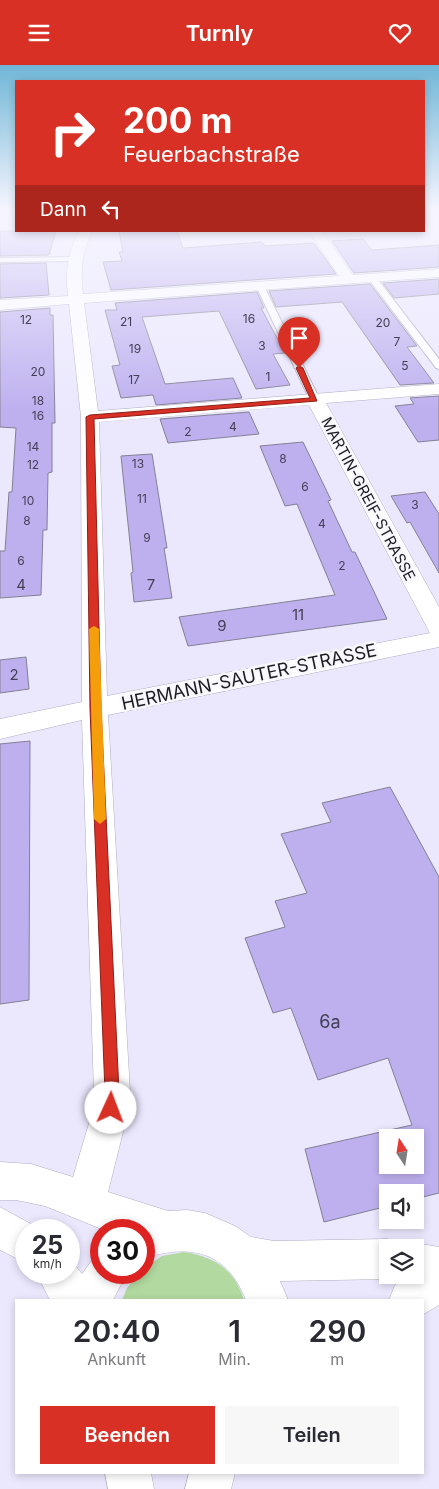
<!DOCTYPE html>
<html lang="de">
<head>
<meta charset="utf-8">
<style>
	:root { --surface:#fff; --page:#f7f7f7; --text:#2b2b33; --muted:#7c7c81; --accent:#d93025 }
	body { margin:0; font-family:Inter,sans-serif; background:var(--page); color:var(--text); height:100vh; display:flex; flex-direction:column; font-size:19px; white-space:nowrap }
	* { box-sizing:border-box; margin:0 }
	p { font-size:16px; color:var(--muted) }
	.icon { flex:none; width:28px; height:28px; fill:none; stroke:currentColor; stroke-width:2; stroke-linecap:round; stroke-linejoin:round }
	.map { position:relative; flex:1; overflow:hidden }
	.panel { position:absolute; left:15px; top:1234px; width:409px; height:175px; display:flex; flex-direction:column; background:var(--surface); border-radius:0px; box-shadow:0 2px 8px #0003 }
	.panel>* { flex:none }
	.guide { position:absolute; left:15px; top:15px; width:410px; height:152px; border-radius:0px; box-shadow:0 2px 8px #0003; background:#d93025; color:#fff; overflow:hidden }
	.needle { width:32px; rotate:348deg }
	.controls { position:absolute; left:379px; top:1064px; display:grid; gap:10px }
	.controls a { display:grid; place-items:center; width:45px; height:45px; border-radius:0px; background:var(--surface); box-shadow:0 2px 8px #0003; font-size:25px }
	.speed { position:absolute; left:15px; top:1154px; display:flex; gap:10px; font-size:25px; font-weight:700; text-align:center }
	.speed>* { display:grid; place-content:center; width:65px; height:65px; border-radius:50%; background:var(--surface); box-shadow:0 2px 8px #0003; line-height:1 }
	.speed small { font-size:12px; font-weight:400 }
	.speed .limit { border:8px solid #d22; background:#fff; color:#111 }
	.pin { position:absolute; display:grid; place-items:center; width:42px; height:42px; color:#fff; margin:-51px -21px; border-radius:50% 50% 50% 0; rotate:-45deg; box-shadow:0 0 5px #0007 }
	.pin .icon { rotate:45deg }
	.me { position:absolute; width:55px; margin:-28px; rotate:2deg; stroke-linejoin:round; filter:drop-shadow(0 0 4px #0008) }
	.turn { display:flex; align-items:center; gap:18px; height:105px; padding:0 25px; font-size:22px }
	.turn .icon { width:65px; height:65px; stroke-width:2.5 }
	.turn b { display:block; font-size:35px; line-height:42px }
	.then { display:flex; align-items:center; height:48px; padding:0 25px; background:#0003; gap:10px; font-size:19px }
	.eta { display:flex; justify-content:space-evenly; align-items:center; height:85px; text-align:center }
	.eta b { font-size:30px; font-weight:600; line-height:35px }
	.cta { display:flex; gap:10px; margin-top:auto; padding:10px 25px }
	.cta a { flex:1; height:58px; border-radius:0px; background:var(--accent); color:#fff; font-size:20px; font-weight:600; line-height:58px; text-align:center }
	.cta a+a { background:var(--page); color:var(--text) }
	header { display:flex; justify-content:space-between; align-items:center; height:65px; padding:0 25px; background:var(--accent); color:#fff; font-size:22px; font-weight:600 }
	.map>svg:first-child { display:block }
</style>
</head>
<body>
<header><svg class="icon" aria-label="menu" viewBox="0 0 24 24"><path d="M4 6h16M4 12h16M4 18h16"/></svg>Turnly<svg class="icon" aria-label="heart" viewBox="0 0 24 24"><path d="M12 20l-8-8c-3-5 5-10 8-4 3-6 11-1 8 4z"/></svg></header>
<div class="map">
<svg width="439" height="1424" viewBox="0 0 439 1424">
	<rect width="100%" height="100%" fill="#ebe8fe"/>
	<path fill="#b2d9a0" d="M184,1187c31,5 50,17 60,48h-122l5,-12 12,-15h5v-5l18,-12z"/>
	<path fill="#beb0ef" stroke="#838093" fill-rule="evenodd" d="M0,166h56l-7,24 -49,1z
		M119,166h58l6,17 79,-6 3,4 49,-3 22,31 -225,16 -8,-28 19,-1 -3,-9h4z
		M363,174l9,11 67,-5v22l-85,6 -22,-32z
		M46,198l3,32 -49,3v-34z
		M439,214v15l-45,4 -11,-15z
		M370,219l47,62 -10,1 27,36 -34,2 -58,-83 -66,5 -7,-16z
		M257,227l7,16h-3l24,45 -12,1 17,31 -34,4 -37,-78 -77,6 23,67 68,-6 9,20 -86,7 -3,-10 -32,3 -9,-32 8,-1 -15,-55h12l-2,-7z
		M50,243v7h3l2,108h-3v49l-4,1 -1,57h-4l-2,65 -41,3v-47h5l4,-59h3l4,-64 -16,-1v-115z
		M439,331v44l-21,2 -23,-36 19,-2 -4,-6z
		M249,347l10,22 -91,9 -8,-24z
		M303,377l28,58 -3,1 24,51h3l32,67 -199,27 -9,-29 156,-22 -38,-91 -12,2 -25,-60z
		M152,389l15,94h-3l8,50 -38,4 -3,-29 2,-1 -12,-116z
		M425,427l14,22v59l-29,-51 -3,1 -16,-27z
		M26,592l3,32 -29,4v-33z
		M30,676l-1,259 -29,4v-260z
		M390,722l49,90v316l-24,6v-6h-27v13l-64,16 -19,-73 107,-24 -24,-67 -70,22 -27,-72 -18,5 -28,-75 40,-11 -10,-26 32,-8 -26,-59 50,-12 -9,-19zM388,1072h27v28h-27z"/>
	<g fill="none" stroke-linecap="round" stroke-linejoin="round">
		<g stroke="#afadc1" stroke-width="2">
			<path id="service" d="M78,192l1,2 -4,2 -75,1v-4z
				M370,212h6l63,82v10l-3,-1 -66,-87z
				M261,220l4,3 55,112 -1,2h-8l-1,-2 -53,-112z"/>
		</g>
		<g stroke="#afadc1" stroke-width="1">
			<path id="minor" d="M79,166h13c-10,21 -12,41 -9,63l256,-18 -30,-45h13l31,44 86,-6v8l-355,26 14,108 341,-27v10l-113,9 113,204v40l-331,68 22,377 -4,28 -18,72 60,19 19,-1 18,3 30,13 16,11 23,4 114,-2 14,6 1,2h-15v28h10l-10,4 -108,2 8,19h-42c-19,-48 -53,-56 -99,-43l-3,-2v-25h-40l-59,-24 -29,-6h-16v-38l31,2 42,13 17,-57 4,-28 -12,-372 -82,19v-20l82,-17 -1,-285 -12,-113 -69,6v-10l68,-4c-3,-24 0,-44 11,-65zM309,340l121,228 -323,63 -8,-274z
				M0,1142l40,22 -14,1v33l-26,-13z
				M415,1178l24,4v58l-17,10v-15h-33l6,-15 11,-6 -6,-4h15v-28h-11z
				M101,1190v18h26l-14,27h-63l-14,-27h33v-15l13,16 11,-15z
				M105,1408h46l3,16h-46z
				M189,1408h46l-4,16h-46z"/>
		</g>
		<use href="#service" fill="#fff" fill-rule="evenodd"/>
		<use href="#minor" fill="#fff" fill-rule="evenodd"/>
	</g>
	<linearGradient id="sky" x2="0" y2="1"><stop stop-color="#70b6d7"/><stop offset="0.42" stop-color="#f6f5ff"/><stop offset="1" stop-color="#f6f5ff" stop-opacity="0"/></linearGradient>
	<rect width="439" height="345" fill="url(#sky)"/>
	<path fill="#d93025" stroke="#8d1f18" d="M299,301l4,2 14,33 -223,18 7,290 18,383 -3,22 -5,2 -6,-2 -2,-6 2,-16 -15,-383 -4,-292 4,-2 220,-17 -14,-30z"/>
	<path fill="#f59e0b" d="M94,561l5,3 7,190 -6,5 -6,-5 -5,-190z"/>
	<g text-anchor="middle" stroke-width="5" stroke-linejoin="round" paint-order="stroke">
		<g font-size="12" fill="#444055">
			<text x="249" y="258">16</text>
			<text x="26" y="259">12</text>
			<text x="126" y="261">21</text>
			<text x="383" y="262">20</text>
			<text x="397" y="281">7</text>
			<text x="262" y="285">3</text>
			<text x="135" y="288">19</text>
			<text x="405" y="305">5</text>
			<text x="38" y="311">20</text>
			<text x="268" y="316">1</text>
			<text x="134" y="319">17</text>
			<text x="38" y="340">18</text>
			<text x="38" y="355">16</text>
			<text x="233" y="366">4</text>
			<text x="188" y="371">2</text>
			<text x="33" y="386">14</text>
			<text x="283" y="398">8</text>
			<text x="138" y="403">13</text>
			<text x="33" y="404">12</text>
			<text x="305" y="426">6</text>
			<text x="142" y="438">11</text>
			<text x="28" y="440">10</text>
			<text x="415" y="444">3</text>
			<text x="27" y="460">8</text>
			<text x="322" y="463">4</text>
			<text x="147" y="477">9</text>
			<text x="21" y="500">6</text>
			<text x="342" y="505">2</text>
		</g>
		<g font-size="15" fill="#1c1b22" stroke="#f8f8fc">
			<text transform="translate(368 434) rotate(62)" y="5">MARTIN-GREIF-STRASSE</text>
		</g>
		<g font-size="15" fill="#444055">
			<text x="21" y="525">4</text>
			<text x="151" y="525">7</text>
			<text x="298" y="555">11</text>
			<text x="222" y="566">9</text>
			<text x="14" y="615">2</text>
		</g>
		<g font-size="18" fill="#1c1b22" stroke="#f8f8fc">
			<text transform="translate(249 612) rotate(-12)" y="6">HERMANN-SAUTER-STRASSE</text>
		</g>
		<g font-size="18" fill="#444055">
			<text x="330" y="963">6a</text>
		</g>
	</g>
</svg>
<div class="controls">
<a><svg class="needle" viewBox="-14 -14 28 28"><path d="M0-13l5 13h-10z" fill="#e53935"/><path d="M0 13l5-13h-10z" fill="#7c7c81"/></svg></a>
<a><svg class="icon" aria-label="sound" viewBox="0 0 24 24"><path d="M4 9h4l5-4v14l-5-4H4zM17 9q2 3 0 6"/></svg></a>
<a><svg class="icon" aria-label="layers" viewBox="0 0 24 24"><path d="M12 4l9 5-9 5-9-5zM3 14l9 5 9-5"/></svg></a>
</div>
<div class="speed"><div>25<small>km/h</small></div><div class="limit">30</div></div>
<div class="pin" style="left:299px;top:303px;background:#d93025"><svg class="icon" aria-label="arrive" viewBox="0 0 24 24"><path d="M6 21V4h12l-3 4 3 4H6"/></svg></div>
<svg class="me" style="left:111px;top:1043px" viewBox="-20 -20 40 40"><circle r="19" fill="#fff"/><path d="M0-13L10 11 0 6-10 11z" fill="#d93025"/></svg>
<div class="guide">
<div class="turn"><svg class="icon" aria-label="right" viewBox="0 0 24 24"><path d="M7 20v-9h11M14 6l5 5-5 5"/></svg><div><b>200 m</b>Feuerbachstraße</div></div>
<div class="then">Dann<svg class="icon" aria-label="left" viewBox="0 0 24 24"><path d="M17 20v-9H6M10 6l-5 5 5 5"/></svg></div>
</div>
<section class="panel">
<div class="eta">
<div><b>20:40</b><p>Ankunft</p></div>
<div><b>1</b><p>Min.</p></div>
<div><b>290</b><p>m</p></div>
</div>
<div class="cta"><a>Beenden</a><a>Teilen</a></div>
</section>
</div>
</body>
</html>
